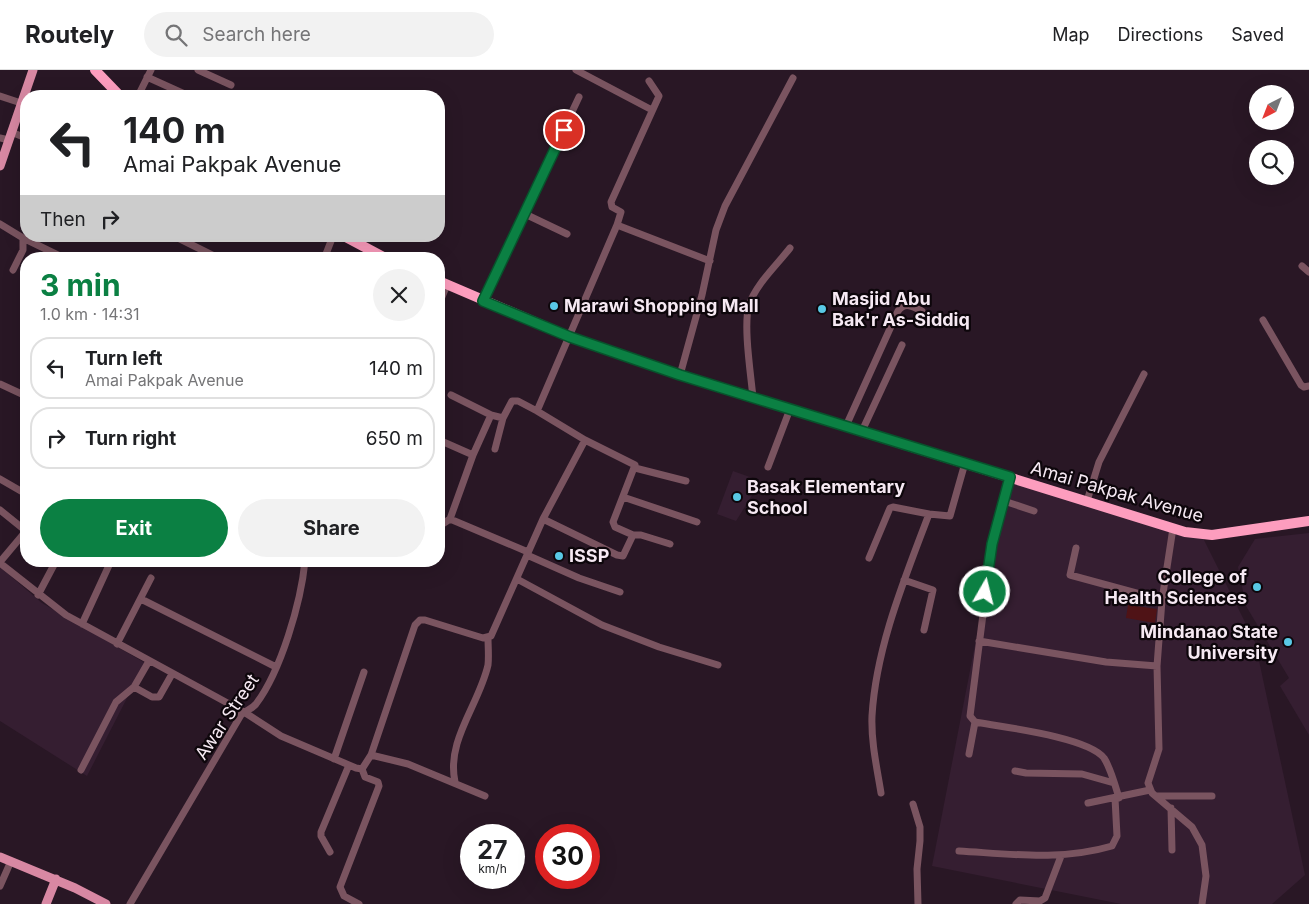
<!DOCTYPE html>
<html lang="en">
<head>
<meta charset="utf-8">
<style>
	:root { --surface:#fff; --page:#f2f2f2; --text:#202124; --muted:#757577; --line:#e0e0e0; --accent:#0b8043 }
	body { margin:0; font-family:Inter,sans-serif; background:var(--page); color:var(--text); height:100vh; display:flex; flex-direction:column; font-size:19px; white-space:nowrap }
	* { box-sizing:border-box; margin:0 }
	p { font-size:16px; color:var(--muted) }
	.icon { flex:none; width:28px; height:28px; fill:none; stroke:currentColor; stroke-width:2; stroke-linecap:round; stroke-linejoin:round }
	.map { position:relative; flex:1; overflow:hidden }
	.drawer { position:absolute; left:20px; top:182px; width:425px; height:315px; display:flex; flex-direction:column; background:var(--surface); border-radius:20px; box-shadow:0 5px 20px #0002 }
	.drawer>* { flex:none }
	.guide { position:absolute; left:20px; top:20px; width:425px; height:152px; border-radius:20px; box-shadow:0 5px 20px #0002; background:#fff; color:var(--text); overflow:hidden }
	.needle { width:32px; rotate:222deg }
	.fabs { position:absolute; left:1249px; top:15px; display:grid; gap:10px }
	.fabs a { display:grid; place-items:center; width:45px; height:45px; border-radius:50%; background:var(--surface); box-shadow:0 5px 20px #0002; font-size:25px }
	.speed { position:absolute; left:460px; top:754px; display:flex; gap:10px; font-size:25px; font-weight:700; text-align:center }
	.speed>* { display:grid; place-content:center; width:65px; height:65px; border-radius:50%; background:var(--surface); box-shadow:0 5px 20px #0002; line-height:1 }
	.speed small { font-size:12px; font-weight:400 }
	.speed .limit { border:8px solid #d22; background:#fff; color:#111 }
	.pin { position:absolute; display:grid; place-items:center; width:42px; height:42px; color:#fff; margin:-21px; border:2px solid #fff; border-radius:50%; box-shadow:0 1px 5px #0007 }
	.me { position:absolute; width:55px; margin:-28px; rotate:8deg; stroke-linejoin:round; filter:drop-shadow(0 0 4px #0008) }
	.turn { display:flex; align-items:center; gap:18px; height:105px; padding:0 20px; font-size:22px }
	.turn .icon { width:65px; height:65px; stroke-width:2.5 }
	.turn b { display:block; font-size:35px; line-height:42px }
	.then { display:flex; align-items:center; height:48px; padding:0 20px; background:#0003; gap:10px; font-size:19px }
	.round { display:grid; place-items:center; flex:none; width:52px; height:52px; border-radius:26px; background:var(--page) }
	.overview { display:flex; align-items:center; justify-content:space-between; height:85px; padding:0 20px }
	h1 { font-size:30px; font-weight:700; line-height:38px; color:var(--accent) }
	.button { display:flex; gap:10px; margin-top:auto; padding:10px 20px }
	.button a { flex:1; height:58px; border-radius:30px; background:var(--accent); color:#fff; font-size:20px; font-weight:700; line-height:58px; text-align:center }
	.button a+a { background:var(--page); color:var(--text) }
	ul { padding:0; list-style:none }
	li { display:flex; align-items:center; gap:15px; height:62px; margin:0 10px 8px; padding:0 10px; border:2px solid var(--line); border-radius:20px }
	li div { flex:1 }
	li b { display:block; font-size:19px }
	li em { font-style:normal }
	header { display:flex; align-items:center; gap:30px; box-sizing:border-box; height:70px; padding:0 25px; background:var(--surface); border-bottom:1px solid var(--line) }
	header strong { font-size:24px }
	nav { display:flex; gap:28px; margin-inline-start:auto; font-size:18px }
	.search { width:350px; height:45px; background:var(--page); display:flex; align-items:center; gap:12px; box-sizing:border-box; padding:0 18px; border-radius:28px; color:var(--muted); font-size:19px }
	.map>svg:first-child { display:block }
</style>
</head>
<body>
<header>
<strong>Routely</strong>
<div class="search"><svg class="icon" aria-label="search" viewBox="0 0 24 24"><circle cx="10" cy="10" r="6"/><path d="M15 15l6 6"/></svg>Search here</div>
<nav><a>Map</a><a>Directions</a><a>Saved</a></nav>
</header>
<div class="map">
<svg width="1309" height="834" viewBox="0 0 1309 834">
	<rect width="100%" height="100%" fill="#291725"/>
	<path fill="#351e31" d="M733,401l28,10 -25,40 -19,-7z
		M1012,413l191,55 52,104 50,233 -33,29h-151l-189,-38 63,-324z
		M1309,463v202l-29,-49 9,-8 -43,-72 -8,-39 17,-28z
		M0,497l42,36 103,60 -58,113 -87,-55z"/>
	<path fill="#4f1316" d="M1128,535l29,4 -2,14 -29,-5z"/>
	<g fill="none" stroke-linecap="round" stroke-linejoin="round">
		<path stroke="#7a5460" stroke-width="7" d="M198,0l33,15
			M576,0l76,40
			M147,7l42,19
			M0,26l21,7
			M138,26l13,-26
			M11,62l15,6
			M0,68l9,2
			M525,144l42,20
			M0,154l23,14 43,21
			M617,155l4,-13 -9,-5 -1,-5 48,-106 -10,-15
			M174,166l46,23
			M324,189l9,-23
			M1302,196l7,6
			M13,200l10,-20v-12
			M483,231l96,-204
			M439,234l8,-19
			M1263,250l38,65 3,2 5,-1
			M680,305l22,-80 14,-65 9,-24 68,-128
			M0,314l26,12
			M451,325l40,20
			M753,328c-2,-23 -10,-72 -4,-93 7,-21 28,-40 41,-57
			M846,356l52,-115c8,-10 14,-4 24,0
			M862,361l40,-86
			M439,370l34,15
			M495,379l8,-31 9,-17h6l19,10
			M768,397l22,-58
			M635,398l51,13
			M1010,407l-18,67 -22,172 5,6c28,5 113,15 129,36 7,11 11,27 15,40
			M0,409l26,15
			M623,427l74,25
			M1004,431l30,10
			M1087,431l12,-39 45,-88
			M0,440l26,21
			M450,449l78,33
			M543,449l74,36 6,1 10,-21 -18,-8 -2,-5 22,-57 -50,-25
			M439,452l5,1 6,-4 23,-64 18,-40 12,3
			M1173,458l-11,72 -5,66 2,83 -11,34 4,10 40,34 10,18 4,31 -4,28
			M633,465h8l29,9
			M1076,478l-6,27 92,25
			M527,485l52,23 41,14
			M869,488l21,-50 3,-1 36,7
			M0,492l26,-31
			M0,493l66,52 178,97 37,24 75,32 6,1 9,-14 44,-130 5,-5h5l58,18 8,-2 52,-117 42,-79 -48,-29 80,-186 93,36
			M517,509l85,46 57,22 59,18
			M904,510l29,10 -9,40
			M38,525l18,-34
			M141,529l135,68
			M82,554l29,-63
			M979,571l127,21 51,4
			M117,574l34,-66
			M134,617l18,10h7l13,-23
			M969,684l6,-32
			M371,685l37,9 77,32
			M334,689l30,-87
			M81,700l35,-68 18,-15 15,-26
			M1015,701l11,2 56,1 32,9
			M455,712c-9,-42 24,-77 33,-117 1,-8 0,-19 0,-27
			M881,723c-4,-25 -10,-51 -9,-77 4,-69 33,-138 57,-202l21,2 15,-53
			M1156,726h56
			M1088,733l62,-13
			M913,734l7,23v14l-3,28 1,35
			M1171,738l1,42
			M959,781c52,3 102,10 153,-5l5,-10 -2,-38
			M330,782l-9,-16v-4l28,-67
			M0,816l11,-25
			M130,834l111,-189c5,-5 11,-6 15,-11 25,-33 45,-102 49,-143
			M359,834l-15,-8 -4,-9 39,-101 -1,-4 -13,-5 -3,-8
			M1016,834l4,-4 20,1 5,-3 16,-42"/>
		<path stroke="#d888a3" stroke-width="9" d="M0,96l33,-96
			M0,787l75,31 31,16
			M46,834l10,-25"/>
		<path stroke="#fd9dbe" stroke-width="10" d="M95,0l25,26
			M344,166l43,23
			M439,211l131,56 110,38 505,157 27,3 97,-14"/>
	</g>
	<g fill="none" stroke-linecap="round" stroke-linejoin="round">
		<g stroke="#07532c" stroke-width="12">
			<path id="route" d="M564,60l-81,171 87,36 110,38 330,102 -18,67 -7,48"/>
		</g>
		<use href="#route" stroke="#0b8043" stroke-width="9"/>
	</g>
	<g fill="#59c8e5" stroke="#0d060b" stroke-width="2">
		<circle cx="554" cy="236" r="5"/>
		<circle cx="822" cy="239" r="5"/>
		<circle cx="737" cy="427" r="5"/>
		<circle cx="559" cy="486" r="5"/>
		<circle cx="1257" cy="517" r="5"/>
		<circle cx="1288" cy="572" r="5"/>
	</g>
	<g text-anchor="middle" stroke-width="4.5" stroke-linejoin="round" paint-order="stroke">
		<g font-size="18" font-weight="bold" fill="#f6e9f3" stroke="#0d060b" text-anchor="start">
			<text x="832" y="235">Masjid Abu<tspan x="832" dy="21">Bak'r As-Siddiq</tspan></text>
			<text x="564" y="242">Marawi Shopping Mall</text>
			<text x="747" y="423">Basak Elementary<tspan x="747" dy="21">School</tspan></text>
			<text x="569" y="492">ISSP</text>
			<text x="1247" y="513" text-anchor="end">College of<tspan x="1247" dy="21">Health Sciences</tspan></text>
			<text x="1278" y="568" text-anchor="end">Mindanao State<tspan x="1278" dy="21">University</tspan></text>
		</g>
		<g font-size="18" fill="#f6e9f3" stroke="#0d060b">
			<text transform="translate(1117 422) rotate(16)" y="6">Amai Pakpak Avenue</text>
			<text transform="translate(227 647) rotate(-56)" y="6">Awar Street</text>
		</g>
	</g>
</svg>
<div class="fabs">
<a><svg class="needle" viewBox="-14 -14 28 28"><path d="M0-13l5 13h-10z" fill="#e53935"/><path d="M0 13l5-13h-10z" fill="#757577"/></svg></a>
<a><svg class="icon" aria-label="search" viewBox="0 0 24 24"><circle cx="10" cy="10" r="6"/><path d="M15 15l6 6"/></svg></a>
</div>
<div class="speed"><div>27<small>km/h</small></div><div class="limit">30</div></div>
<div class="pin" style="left:564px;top:60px;background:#d93025"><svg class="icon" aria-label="arrive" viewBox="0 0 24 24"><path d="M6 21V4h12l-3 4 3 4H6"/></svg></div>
<svg class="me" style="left:985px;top:522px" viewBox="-20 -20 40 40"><circle r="17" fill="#0b8043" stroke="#fff" stroke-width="3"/><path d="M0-11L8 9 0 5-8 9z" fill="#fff"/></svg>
<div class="guide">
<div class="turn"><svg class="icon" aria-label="left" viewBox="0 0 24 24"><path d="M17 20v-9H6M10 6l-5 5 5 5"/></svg><div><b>140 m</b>Amai Pakpak Avenue</div></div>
<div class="then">Then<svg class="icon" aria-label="right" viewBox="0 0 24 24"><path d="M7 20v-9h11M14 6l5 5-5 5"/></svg></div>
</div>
<section class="drawer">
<div class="overview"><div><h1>3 min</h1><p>1.0 km · 14:31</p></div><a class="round"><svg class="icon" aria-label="close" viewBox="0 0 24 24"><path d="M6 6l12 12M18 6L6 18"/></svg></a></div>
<ul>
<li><svg class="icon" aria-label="left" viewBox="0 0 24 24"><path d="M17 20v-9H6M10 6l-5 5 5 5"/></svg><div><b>Turn left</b><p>Amai Pakpak Avenue</p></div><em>140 m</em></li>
<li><svg class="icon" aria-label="right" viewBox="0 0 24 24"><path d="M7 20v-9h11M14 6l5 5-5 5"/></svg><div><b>Turn right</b></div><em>650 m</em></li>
</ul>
<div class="button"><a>Exit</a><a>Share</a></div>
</section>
</div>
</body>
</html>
